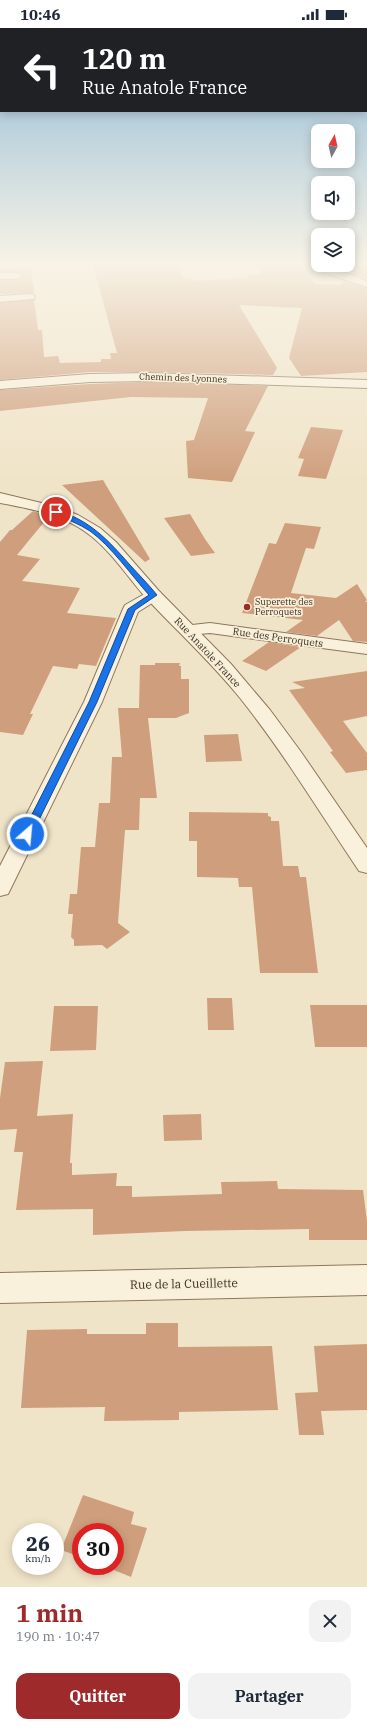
<!DOCTYPE html>
<html lang="fr">
<head>
<meta charset="utf-8">
<style>
	:root { --surface:#fff; --page:#f2f2f3; --text:#1f2937; --muted:#747a83; --accent:#9e2a2b }
	body { margin:0; font-family:"IBM Plex Serif",serif; background:var(--page); color:var(--text); height:100vh; display:flex; flex-direction:column; font-size:15px; white-space:nowrap }
	* { box-sizing:border-box; margin:0 }
	p { font-size:13px; color:var(--muted) }
	.icon { flex:none; width:22px; height:22px; fill:none; stroke:currentColor; stroke-width:2; stroke-linecap:round; stroke-linejoin:round }
	.map { position:relative; height:1559px; overflow:hidden }
	.panel { display:flex; flex-direction:column; background:var(--surface); flex:1 }
	.panel>* { flex:none }
	.banner { position:absolute; left:0px; top:0px; width:367px; height:84px; box-shadow:0 2px 10px #0003; background:#202124; color:#fff; overflow:hidden }
	.needle { width:26px; rotate:8deg }
	.tools { position:absolute; left:311px; top:96px; display:grid; gap:8px }
	.tools a { display:grid; place-items:center; width:44px; height:44px; border-radius:8px; background:var(--surface); box-shadow:0 2px 10px #0003; font-size:20px }
	.speed { position:absolute; left:12px; top:1495px; display:flex; gap:8px; font-size:20px; font-weight:700; text-align:center }
	.speed>* { display:grid; place-content:center; width:52px; height:52px; border-radius:50%; background:var(--surface); box-shadow:0 2px 10px #0003; line-height:1 }
	.speed small { font-size:10px; font-weight:400 }
	.speed .limit { border:6px solid #d22; background:#fff; color:#111 }
	.pin { position:absolute; display:grid; place-items:center; width:34px; height:34px; color:#fff; margin:-17px; border:2px solid #fff; border-radius:50%; box-shadow:0 1px 4px #0007 }
	.me { position:absolute; width:44px; margin:-22px; rotate:27deg; stroke-linejoin:round; filter:drop-shadow(0 0 3px #0008) }
	.turn { display:flex; align-items:center; gap:14px; height:84px; padding:0 16px; font-size:18px }
	.turn .icon { width:52px; height:52px; stroke-width:2.5 }
	.turn b { display:block; font-size:28px; line-height:34px }
	.round { display:grid; place-items:center; flex:none; width:42px; height:42px; border-radius:12px; background:var(--page) }
	.summary { display:flex; align-items:center; justify-content:space-between; height:68px; padding:0 16px }
	h1 { font-size:24px; font-weight:700; line-height:30px; color:var(--accent) }
	.primary-button { display:flex; gap:8px; margin-top:auto; padding:8px 16px }
	.primary-button a { flex:1; height:46px; border-radius:12px; background:var(--accent); color:#fff; font-size:16px; font-weight:700; line-height:46px; text-align:center }
	.primary-button a+a { background:var(--page); color:var(--text) }
	.status { display:flex; justify-content:space-between; align-items:center; height:28px; padding:0 20px; background:var(--surface); direction:ltr }
	.status svg { height:11px; fill:currentColor }
	.map>svg:first-child { display:block }
</style>
</head>
<body>
<div class="status"><b>10:46</b><svg viewBox="0 0 49 12"><path d="M0 12V9h3v3zM5 12V6h3v6zM10 12V3h3v9zM15 12V0h3v12zM26 1h20v11H26zM47 4h2v5h-2z"/></svg></div>
<div class="map">
<svg width="367" height="1559" viewBox="0 0 367 1559">
	<rect width="100%" height="100%" fill="#f0e4c8"/>
	<path fill="#cf9f7d" d="M175,234l9,17 8,-1 1,3 56,-3 -2,-2 1,-1 15,-1 -9,-12h41l20,22 26,1 2,-4 24,7v84l-66,4 -12,-18 13,-50 -63,-3 38,63 -4,7 -124,-3h-59l-90,8v-77l34,-3 4,30h4l2,27 14,-1 2,7 41,-1v-3h10l-1,-6h7l-24,-88z
		M352,234h15v17l-20,-7z
		M31,240l3,25 -34,1v-14h17l6,-3 -5,-5h-18v-3z
		M149,354l119,4 -23,45 10,1 -23,50 -44,-4 -2,-37 8,-1 14,-42 -77,-1 -131,14v-21l90,-6z
		M311,399l32,3 -17,49 -28,-3 6,-17 -6,-1z
		M103,452l47,79 -5,3 -83,-77z
		M33,483l16,5 -32,39 23,4 -18,22 58,7 -13,25 49,5 -20,48 -17,-2 -2,5 -24,-3 -23,48h3l-10,21 -23,-3v-190l10,-12h2z
		M190,486l15,25 10,14 -24,3 -27,-38z
		M285,495l36,4 -7,22 -8,-1 -15,45 45,5 21,-14 10,16 -2,2h2v40l-14,-1 -14,-21 -22,16 -31,-4 17,-12 -61,-7 27,-70 7,1z
		M269,614l32,5 -35,24 -24,-10z
		M155,635h25l-1,3h2v13h8v34l-13,5h-28l9,80h-17l-1,32h-14l-7,93 12,9 -23,17 -5,-4 -28,1v-6l-3,-3 2,-23h-5l2,-20h7l4,-47h14l4,-44h11l2,-46h10l-4,-49h21l1,-43h15z
		M367,643v45l-24,5 24,32v17l-21,3 -16,-21 3,-1 -44,-61 16,-2 -13,-6z
		M238,706l4,27 -36,1 -2,-27z
		M189,784l79,1v3l3,1v4h8l4,45h15l2,11h6l12,96h-58l-8,-86h-13l-1,-9 -41,-1v-36h-8z
		M207,970h25l2,32h-26z
		M310,977h57v42h-52z
		M54,978h44l-2,44 -46,1z
		M43,1033l-6,55 36,-2 -3,49h2v12l45,-2 -1,13h16v11l90,-3 -1,-12 56,-1 1,8 85,1 4,31v19h-58v-11l-124,2 -92,4v-26l-77,1 7,-58h-9l3,-23 -17,1v-32l5,-36z
		M201,1086l1,26 -38,1 -1,-26z
		M146,1295h32v24l94,-1 6,64 -99,2v8l-75,1 1,-14 -84,1 6,-78 60,-1v5h59z
		M367,1316v66l-46,1 3,24h-25l-4,-42 23,-1 -4,-46z
		M83,1467l51,17 -3,12 16,4 -16,49 -27,-11h11v-34h-34v25l-20,-7z"/>
	<g fill="none" stroke-linecap="round" stroke-linejoin="round">
		<g stroke="#8d765c" stroke-width="2">
			<path id="minor" d="M318,234v3c10,0 37,12 49,16v6l-42,-14 -11,-8z
				M0,245h17l5,3 -5,3h-17z
				M30,266l4,1 1,2 -1,2 -34,3v-6z
				M149,345l218,7v8l-218,-7 -59,1 -90,7v-8l90,-7z
				M154,562l6,2 2,3 -2,3 -22,14 -36,90 -91,186 -3,6 -8,2v-30l84,-164 39,-93 2,-4 23,-13z
				M210,595l157,21v10l-157,-21 -21,2 -6,-1 -3,-4 3,-4z
				M367,1237v30l-367,8v-30z"/>
		</g>
		<g stroke="#8d765c" stroke-width="2">
			<path id="tertiary" d="M0,465l54,13 24,9 22,13 16,14 43,49 72,73 39,46 31,42 66,96v25l-8,-2c-39,-58 -75,-118 -119,-173 -28,-35 -62,-66 -93,-99 -22,-25 -40,-55 -69,-72 -24,-14 -51,-19 -78,-24z"/>
		</g>
		<use href="#minor" fill="#faf1dc" fill-rule="evenodd"/>
		<use href="#tertiary" fill="#faf1dc" fill-rule="evenodd"/>
	</g>
	<linearGradient id="sky" x2="0" y2="1"><stop stop-color="#8fbad6"/><stop offset="0.52" stop-color="#f8f3e6"/><stop offset="1" stop-color="#f8f3e6" stop-opacity="0"/></linearGradient>
	<rect width="367" height="452" fill="url(#sky)"/>
	<path fill="#1a73e8" stroke="#114b97" d="M56,482c34,10 52,30 74,55 9,10 19,20 27,30l-22,15 -38,92 -65,132 -5,3 -5,-3 67,-132 39,-93 21,-14c-17,-19 -38,-49 -59,-64 -11,-7 -23,-12 -36,-17l-1,-2z"/>
	<circle fill="#9e2a2b" stroke="#f7eed8" stroke-width="1.5" cx="247" cy="579" r="4"/>
	<g text-anchor="middle" stroke-width="3.5" stroke-linejoin="round" paint-order="stroke">
		<g font-size="9" fill="#3d2e20" stroke="#f7eed8">
			<text transform="translate(183 350) rotate(2)" y="3">Chemin des Lyonnes</text>
		</g>
		<g font-size="9" fill="#3d2e20" stroke="#f7eed8" text-anchor="start">
			<text x="255" y="577">Superette des<tspan x="255" dy="10">Perroquets</tspan></text>
		</g>
		<g font-size="10" fill="#3d2e20" stroke="#f7eed8">
			<text transform="translate(278 609) rotate(8)" y="4">Rue des Perroquets</text>
			<text transform="translate(208 624) rotate(47)" y="4">Rue Anatole France</text>
		</g>
		<g font-size="12" fill="#3d2e20" stroke="#f7eed8">
			<text transform="translate(184 1256) rotate(-1)" y="4">Rue de la Cueillette</text>
		</g>
	</g>
</svg>
<div class="tools">
<a><svg class="needle" viewBox="-14 -14 28 28"><path d="M0-13l5 13h-10z" fill="#e53935"/><path d="M0 13l5-13h-10z" fill="#747a83"/></svg></a>
<a><svg class="icon" aria-label="sound" viewBox="0 0 24 24"><path d="M4 9h4l5-4v14l-5-4H4zM17 9q2 3 0 6"/></svg></a>
<a><svg class="icon" aria-label="layers" viewBox="0 0 24 24"><path d="M12 4l9 5-9 5-9-5zM3 14l9 5 9-5"/></svg></a>
</div>
<div class="speed"><div>26<small>km/h</small></div><div class="limit">30</div></div>
<div class="pin" style="left:56px;top:484px;background:#d93025"><svg class="icon" aria-label="arrive" viewBox="0 0 24 24"><path d="M6 21V4h12l-3 4 3 4H6"/></svg></div>
<svg class="me" style="left:27px;top:806px" viewBox="-20 -20 40 40"><circle r="17" fill="#1a73e8" stroke="#fff" stroke-width="3"/><path d="M0-11L8 9 0 5-8 9z" fill="#fff"/></svg>
<div class="banner">
<div class="turn"><svg class="icon" aria-label="left" viewBox="0 0 24 24"><path d="M17 20v-9H6M10 6l-5 5 5 5"/></svg><div><b>120 m</b>Rue Anatole France</div></div>
</div>
</div>
<section class="panel">
<div class="summary"><div><h1>1 min</h1><p>190 m · 10:47</p></div><a class="round"><svg class="icon" aria-label="close" viewBox="0 0 24 24"><path d="M6 6l12 12M18 6L6 18"/></svg></a></div>
<div class="primary-button"><a>Quitter</a><a>Partager</a></div>
</section>
</body>
</html>
